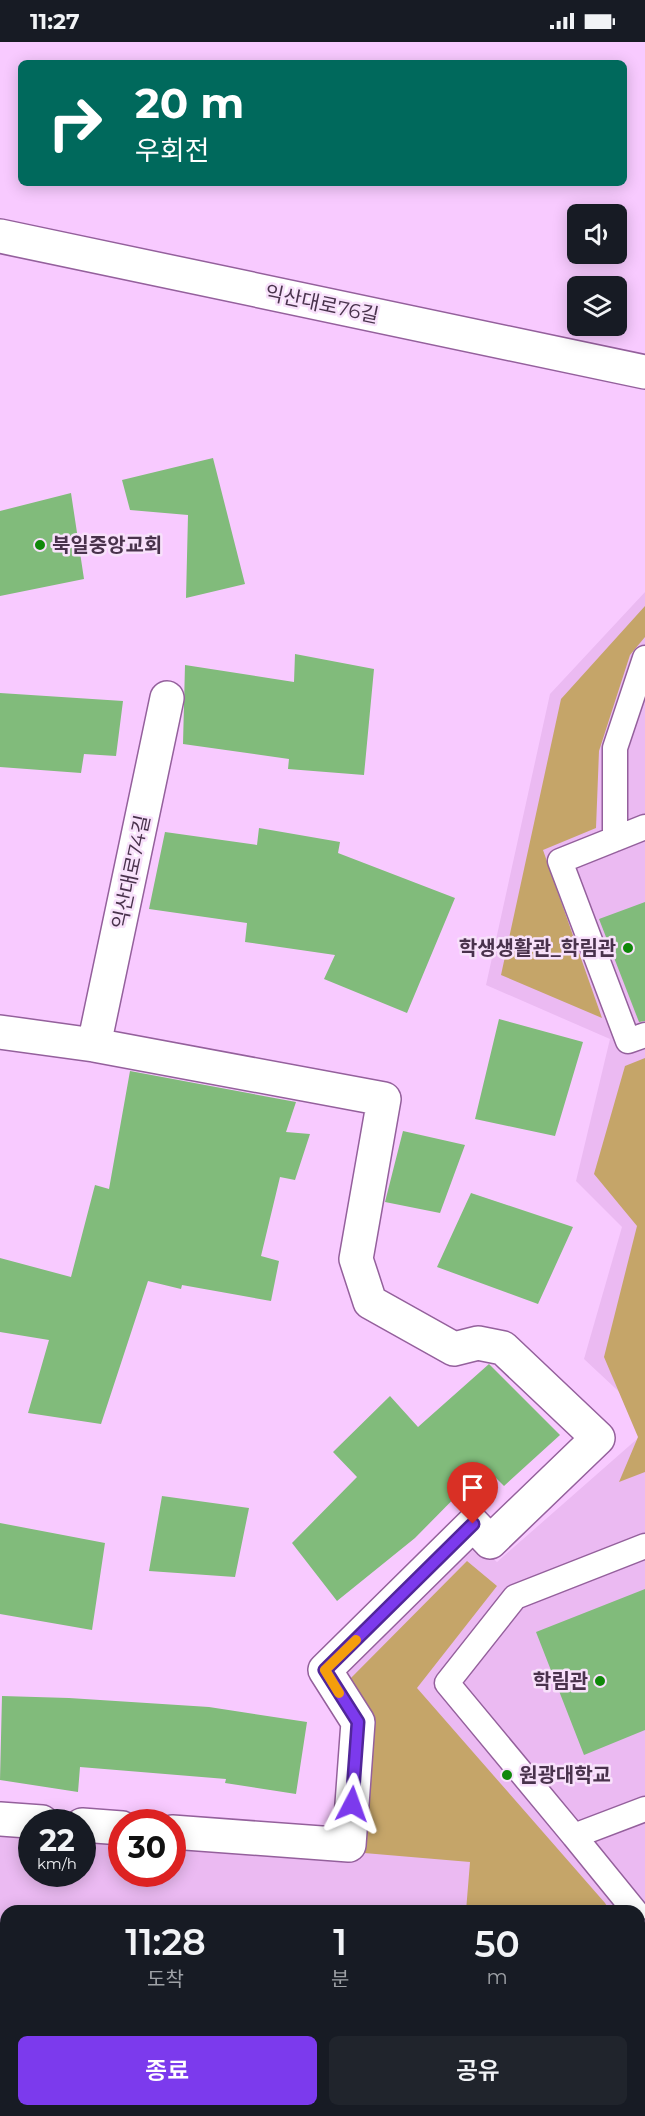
<!DOCTYPE html>
<html lang="ko">
<head>
<meta charset="utf-8">
<style>
	:root { --surface:#171b24; --page:#20242c; --text:#f1f3f6; --muted:#9ea1a6; --accent:#7c3aed }
	body { margin:0; font-family:Montserrat,"Noto Sans KR",sans-serif; background:var(--page); color:var(--text); height:100vh; display:flex; flex-direction:column; font-size:22px; white-space:nowrap }
	* { box-sizing:border-box; margin:0 }
	p { font-size:20px; color:var(--muted) }
	.icon { flex:none; width:33px; height:33px; fill:none; stroke:currentColor; stroke-width:2; stroke-linecap:round; stroke-linejoin:round }
	.map { position:relative; flex:1; overflow:hidden }
	.sheet { position:absolute; left:0px; top:1863px; width:645px; height:212px; display:flex; flex-direction:column; background:var(--surface); border-radius:18px 18px 0 0; box-shadow:0 3px 15px #0003 }
	.sheet>* { flex:none }
	.guide { position:absolute; left:18px; top:18px; width:609px; height:126px; border-radius:9px; box-shadow:0 3px 15px #0003; background:#00695c; color:#fff; overflow:hidden }
	.tools { position:absolute; left:567px; top:162px; display:grid; gap:12px }
	.tools a { display:grid; place-items:center; width:60px; height:60px; border-radius:9px; background:var(--surface); box-shadow:0 3px 15px #0003; font-size:30px }
	.speed { position:absolute; left:18px; top:1767px; display:flex; gap:12px; font-size:30px; font-weight:700; text-align:center }
	.speed>* { display:grid; place-content:center; width:78px; height:78px; border-radius:50%; background:var(--surface); box-shadow:0 3px 15px #0003; line-height:1 }
	.speed small { font-size:15px; font-weight:400 }
	.speed .limit { border:9px solid #d22; background:#fff; color:#111 }
	.pin { position:absolute; display:grid; place-items:center; width:51px; height:51px; color:#fff; margin:-62px -26px; border-radius:50% 50% 50% 0; rotate:-45deg; box-shadow:0 0 6px #0007 }
	.pin .icon { rotate:45deg }
	.me { position:absolute; width:66px; margin:-33px; rotate:4deg; stroke-linejoin:round; filter:drop-shadow(0 0 4px #0008) }
	.turn { display:flex; align-items:center; gap:21px; height:126px; padding:0 18px; font-size:27px }
	.turn .icon { width:78px; height:78px; stroke-width:2.5 }
	.turn b { display:block; font-size:42px; line-height:51px }
	.eta { display:flex; justify-content:space-evenly; align-items:center; height:102px; text-align:center }
	.eta b { font-size:36px; font-weight:600; line-height:42px }
	.cta { display:flex; gap:12px; margin-top:auto; padding:12px 18px }
	.cta a { flex:1; height:69px; border-radius:9px; background:var(--accent); color:#fff; font-size:24px; font-weight:600; line-height:69px; text-align:center }
	.cta a+a { background:var(--page); color:var(--text) }
	.status { display:flex; justify-content:space-between; align-items:center; height:42px; padding:0 30px; background:var(--surface); direction:ltr }
	.status svg { height:16px; fill:currentColor }
	.map>svg:first-child { display:block }
</style>
</head>
<body>
<div class="status"><b>11:27</b><svg viewBox="0 0 49 12"><path d="M0 12V9h3v3zM5 12V6h3v6zM10 12V3h3v9zM15 12V0h3v12zM26 1h20v11H26zM47 4h2v5h-2z"/></svg></div>
<div class="map">
<svg width="645" height="2074" viewBox="0 0 645 2074">
	<rect width="100%" height="100%" fill="#f8caff"/>
	<path fill="#ebbaf2" fill-rule="evenodd" d="M645,550v824l-61,-57 38,-132 -46,-46 34,-142 -124,-54 64,-291z
		M645,1390v684h-645v-292l31,3 1,47h50l1,-43 38,3 1,40h50l1,-36 191,15 8,-127 -36,-56 137,-130 24,22zM6,1869h633v199h-633z"/>
	<path fill="#c5a569" d="M645,564v31l-15,18 -31,96 -3,77 -53,22 59,168 -101,-43 60,-276z
		M645,1016v414l-26,10 19,-45 -34,-80 33,-131 -43,-52 31,-108z
		M467,1519l30,25 -80,102 188,215 5,8h-144l4,-49 -106,-9 8,-127 -27,-42z"/>
	<path fill="#81bb7b" d="M213,416l32,126 -59,14 2,-83 -58,-5 -8,-30z
		M71,451l13,86 -84,17v-85z
		M295,612l79,15 -10,106 -76,-6 1,-10 -106,-15 2,-79 109,17z
		M0,651l123,8 -7,55 -32,-2 -3,19 -81,-6z
		M259,786l81,14 -2,11 117,45 -48,115 -83,-34 11,-24 -90,-13 2,-19 -98,-14 16,-77 92,13z
		M645,860v119l-6,1 -40,-103z
		M499,977l84,23 -28,94 -80,-17z
		M130,1029l166,31 -10,30 24,2 -15,46 -15,-3 -19,79 18,5 -8,40 -89,-16 -1,4 -33,-8 -47,143 -73,-11 21,-73 -49,-8v-74l71,19 24,-92 14,4z
		M403,1089l62,14 -25,68 -55,-11z
		M471,1151l102,34 -35,77 -101,-37z
		M489,1322l71,71 -56,51 -19,-19 -70,71 -78,63 -45,-58 65,-66 -24,-25 57,-56 28,31z
		M162,1454l87,12 -14,69 -86,-6z
		M0,1481l105,20 -13,87 -92,-16z
		M645,1547v141l-61,25 -48,-123z
		M2,1654l67,2 140,9 98,15 -11,72 -71,-11 1,-4 -146,-12 -2,25 -78,-12z"/>
	<g fill="none" stroke-linecap="round" stroke-linejoin="round">
		<g stroke="#94609c" stroke-width="27">
			<path id="service" d="M645,785l-85,34 68,180 17,-6
				M615,797v-91l30,-90
				M645,1504l-130,51 -68,86 127,153 71,-27
				M574,1794l61,75
				M639,1954l6,-12
				M639,2022l6,-2
				M558,2074l7,-6"/>
		</g>
		<g stroke="#94609c" stroke-width="36">
			<path id="minor" d="M0,194l645,136
				M0,990l94,13 290,54 -28,160 14,43 84,47 24,-6 25,5 95,90 -108,104 -17,-18 -148,146 33,52 -9,123 -177,-13
				M94,1003l73,-347
				M0,1777l42,3
				M82,1783l40,3"/>
		</g>
		<use href="#service" stroke="#fff" stroke-width="24"/>
		<use href="#minor" stroke="#fff" stroke-width="33"/>
	</g>
	<g fill="none" stroke-linecap="round" stroke-linejoin="round">
		<g stroke="#51269a" stroke-width="15">
			<path id="route" d="M352,1762l6,-82 -33,-52 148,-146"/>
		</g>
		<use href="#route" stroke="#7c3aed" stroke-width="10"/>
		<path stroke="#f59e0b" stroke-width="10" d="M339,1651l-14,-23 31,-30"/>
	</g>
	<g fill="#10880a" stroke="#f8e1fb" stroke-width="2">
		<circle cx="40" cy="503" r="6"/>
		<circle cx="628" cy="906" r="6"/>
		<circle cx="600" cy="1639" r="6"/>
		<circle cx="507" cy="1733" r="6"/>
	</g>
	<g text-anchor="middle" stroke-width="5" stroke-linejoin="round" paint-order="stroke">
		<g font-size="20" fill="#49324c" stroke="#f8e1fb">
			<text transform="translate(322 262) rotate(12)" y="7">익산대로76길</text>
			<text transform="translate(131 830) rotate(-78)" y="7">익산대로74길</text>
		</g>
		<g font-size="20" font-weight="bold" fill="#49324c" stroke="#f8e1fb" text-anchor="start">
			<text x="52" y="510">북일중앙교회</text>
			<text x="616" y="913" text-anchor="end">학생생활관_학림관</text>
			<text x="588" y="1646" text-anchor="end">학림관</text>
			<text x="519" y="1740">원광대학교</text>
		</g>
	</g>
</svg>
<div class="tools">
<a><svg class="icon" aria-label="sound" viewBox="0 0 24 24"><path d="M4 9h4l5-4v14l-5-4H4zM17 9q2 3 0 6"/></svg></a>
<a><svg class="icon" aria-label="layers" viewBox="0 0 24 24"><path d="M12 4l9 5-9 5-9-5zM3 14l9 5 9-5"/></svg></a>
</div>
<div class="speed"><div>22<small>km/h</small></div><div class="limit">30</div></div>
<div class="pin" style="left:473px;top:1482px;background:#d93025"><svg class="icon" aria-label="arrive" viewBox="0 0 24 24"><path d="M6 21V4h12l-3 4 3 4H6"/></svg></div>
<svg class="me" style="left:352px;top:1762px" viewBox="-20 -20 40 40"><path d="M0-17L14 15 0 8-14 15z" fill="#7c3aed" stroke="#fff" stroke-width="4"/></svg>
<div class="guide">
<div class="turn"><svg class="icon" aria-label="right" viewBox="0 0 24 24"><path d="M7 20v-9h11M14 6l5 5-5 5"/></svg><div><b>20 m</b>우회전</div></div>
</div>
<section class="sheet">
<div class="eta">
<div><b>11:28</b><p>도착</p></div>
<div><b>1</b><p>분</p></div>
<div><b>50</b><p>m</p></div>
</div>
<div class="cta"><a>종료</a><a>공유</a></div>
</section>
</div>
</body>
</html>
